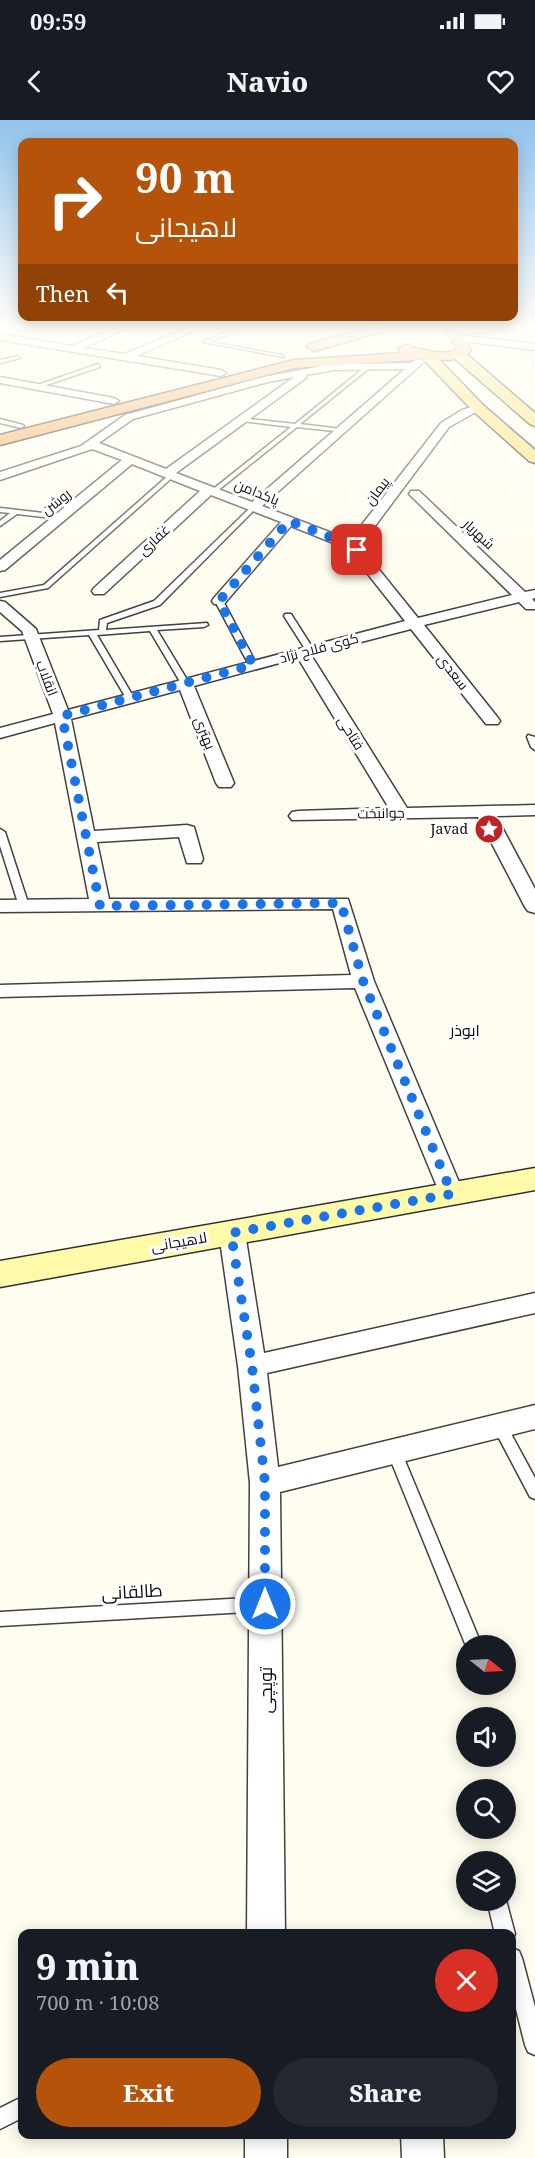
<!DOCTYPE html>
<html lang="en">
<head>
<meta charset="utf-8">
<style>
	:root { --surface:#171b24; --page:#242831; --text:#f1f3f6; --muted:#9ea1a6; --accent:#b45309 }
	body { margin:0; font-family:"Noto Serif",Cairo,serif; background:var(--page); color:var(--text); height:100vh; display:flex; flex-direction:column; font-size:22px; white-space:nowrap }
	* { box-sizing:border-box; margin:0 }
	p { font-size:20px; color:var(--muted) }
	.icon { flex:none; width:33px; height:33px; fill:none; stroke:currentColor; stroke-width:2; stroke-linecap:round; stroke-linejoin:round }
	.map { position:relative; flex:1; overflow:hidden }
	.panel { position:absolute; left:18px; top:1809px; width:498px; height:210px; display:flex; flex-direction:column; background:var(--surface); border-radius:12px; box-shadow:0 3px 15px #0003 }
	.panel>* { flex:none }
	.hud { position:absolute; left:18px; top:18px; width:500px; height:183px; border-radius:12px; box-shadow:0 3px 15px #0003; background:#b45309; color:#fff; overflow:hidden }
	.needle { width:39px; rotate:108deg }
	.tools { position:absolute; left:456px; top:1515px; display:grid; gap:12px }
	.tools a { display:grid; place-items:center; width:60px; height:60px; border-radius:50%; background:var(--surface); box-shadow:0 3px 15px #0003; font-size:30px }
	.pin { position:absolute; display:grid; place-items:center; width:51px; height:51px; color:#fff; margin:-26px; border-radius:12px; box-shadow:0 3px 9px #0006 }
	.me { position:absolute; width:66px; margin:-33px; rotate:0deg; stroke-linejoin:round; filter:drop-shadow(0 0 4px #0008) }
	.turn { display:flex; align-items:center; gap:21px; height:126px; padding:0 18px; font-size:27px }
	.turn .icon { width:78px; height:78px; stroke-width:2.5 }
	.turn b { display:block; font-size:42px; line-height:51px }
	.then { display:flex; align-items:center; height:57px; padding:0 18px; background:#0003; gap:12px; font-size:22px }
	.round { display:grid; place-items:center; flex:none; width:63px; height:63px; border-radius:32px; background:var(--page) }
	.summary { display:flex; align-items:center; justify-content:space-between; height:102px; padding:0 18px }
	h1 { font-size:36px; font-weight:800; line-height:45px }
	.action { display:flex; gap:12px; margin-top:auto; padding:12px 18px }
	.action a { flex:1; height:69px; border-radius:36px; background:var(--accent); color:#fff; font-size:24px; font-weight:800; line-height:69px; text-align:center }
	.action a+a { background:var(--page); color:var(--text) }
	.status { display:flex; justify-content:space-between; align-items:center; height:42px; padding:0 30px; background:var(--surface); direction:ltr }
	.status svg { height:16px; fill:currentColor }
	header { display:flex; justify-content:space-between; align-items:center; height:78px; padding:0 18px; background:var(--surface); font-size:27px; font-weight:800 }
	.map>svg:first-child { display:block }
</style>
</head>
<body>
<div class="status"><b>09:59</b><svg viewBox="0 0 49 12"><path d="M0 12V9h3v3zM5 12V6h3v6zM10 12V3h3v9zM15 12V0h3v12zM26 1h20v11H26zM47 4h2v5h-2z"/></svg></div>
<header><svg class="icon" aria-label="back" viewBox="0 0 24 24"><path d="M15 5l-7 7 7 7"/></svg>Navio<svg class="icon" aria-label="heart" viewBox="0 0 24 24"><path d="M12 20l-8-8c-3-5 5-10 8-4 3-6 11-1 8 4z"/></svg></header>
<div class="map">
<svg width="535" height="2038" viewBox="0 0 535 2038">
	<rect width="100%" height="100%" fill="#fffdef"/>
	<path fill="#ece2ed" d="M535,211v38l-31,-29z"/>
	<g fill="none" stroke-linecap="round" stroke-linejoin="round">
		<g stroke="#414141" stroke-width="3">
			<path id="lane" d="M245,204h6l-41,18 72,13 2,2 -81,-15z
				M18,236l2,2 -20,5v-3z
				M98,244l2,3 -63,21 -5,-1z
				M369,244l4,1 -73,59 41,5 2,3 -46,-5 -81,65h-4v-2l79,-63 -48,-6 -2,-3 54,6z
				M0,299l23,6 1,1 -3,2 -21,-5z
				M170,354l5,1 -127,113 -48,9v-4l44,-8z
				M252,386l5,1 -97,98 -53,18 -1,7 101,-7 1,2 -4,2 -47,3 32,53 -1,2h-6l-32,-54 -53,4 37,63 -4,2 -4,-2 -37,-63 -89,6v-4l99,-7 1,-10 54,-19z
				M0,388l61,7 3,2 -3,2 -44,-5 -17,12v-5l10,-8 -10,-1z
				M216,479l7,2 34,64 -1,2 -7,-2 -34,-64z
				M285,494h6l23,36 -1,2h-6l-23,-36z
				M528,615l7,2v13l-4,-3 -4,-10z
				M0,709l5,3 24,74 -2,2h-6l-2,-2 -19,-60z
				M499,1299l5,2 31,57v21l-5,-2 -38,-72 2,-4z
				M394,1325l5,2 2,4 81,195h-16v2v-2l-79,-195 2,-4z
				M264,1477l6,2 2,5 -2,5 -6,2 -264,15v-14z
				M487,1780h19l9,34 -3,7v-7h-17z
				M512,1828l7,3 3,7 13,49v48l-7,-3 -3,-7 -13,-52z
				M22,1977v21l-22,11v-21z"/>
		</g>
		<g stroke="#414141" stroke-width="3">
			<path id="street" d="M123,204h12l-51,24 40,6 73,-30h12l-72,32 84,14 5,3 -5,3 -221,-36v-6l72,12z
				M497,204h14c-12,8 -36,12 -48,4 9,-6 23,-1 34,-4z
				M457,215l78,9v6l-81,-10v-4z
				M416,239l9,2 -163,145 88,34 91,-117 21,-13 16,-5 5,3 -34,19 -89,119 58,72 94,-23 -103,-101 2,-3h8l106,101 10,-2v8l-3,1 3,3v7h-9l-7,-7 -95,23 74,93 2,3 -2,3h-12l-75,-95 -100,26 96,153 128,-3v10l-39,1 39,73v24l-7,-2 -3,-4 -47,-90 -186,3 -3,-4 3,-4 6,-1 91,-3 -91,-150 -104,28 40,97 -3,4h-12l-3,-4 -36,-93 -109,29 23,112 93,-6 7,2 9,32 -2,4h-14l-8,-26 -82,5 12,57h239l26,82 90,213 -3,6 -9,3 -9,-3 -3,-6 -85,-206 -355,9v-12l351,-10 -18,-66 -333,3v-12l89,-1 -34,-176 -55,15v-10l53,-14 -31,-83 -22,-19v-11l5,1 31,27 32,81 337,-89 -57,-72 -57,-23 -67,78h-10l-2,-3 2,-3 67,-76 -70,-27 -107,99h-10l-2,-3 2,-3 106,-97 -68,-27 -127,106 -5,1v-11l122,-100 -30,-11 -92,31v-8l81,-26 44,-31 138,-38 70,-13 79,-1zM405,249l-153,133 -76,-29 130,-95v-3l27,-5zM294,257l-128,92 -67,-26 34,-24 135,-37z
				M0,257l114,21 5,3 -5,3 -114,-21z
				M232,1104l9,3 4,6 19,120 271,-60v20l-268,60 11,94 257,-62v24l-255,63 5,442h-38l3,-451 -12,-117 -19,-133 4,-6z
				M245,2014h42v24h-42z
				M401,2014h42l1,24h-42z"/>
		</g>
		<g stroke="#303030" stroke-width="3">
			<path id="secondary" d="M535,1048v22l-535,97v-26z"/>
		</g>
		<g stroke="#1f1f1f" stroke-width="3">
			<path id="primary" d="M427,231l5,1 51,53 52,45v13l-6,-2 -56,-50 -51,-53 -2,-3z
				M459,231l5,1 71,61v13l-5,-2 -76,-66 -2,-3z"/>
		</g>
		<g stroke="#1f1f1f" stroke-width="3">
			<path id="highway" d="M443,204h12l16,26 -2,3 -18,7 -25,-1 -132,9 -294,77v-10l294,-75 108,-7 -4,-4 7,-4c17,4 35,12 52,4z
				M376,205l6,4 -1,3 -67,19 -7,-4 2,-3z"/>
		</g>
		<use href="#lane" fill="#fff" fill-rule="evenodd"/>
		<use href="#street" fill="#fff" fill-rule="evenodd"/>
		<use href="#secondary" fill="#fffaaa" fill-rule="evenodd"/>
		<use href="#primary" fill="#fbdd63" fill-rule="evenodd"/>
		<use href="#highway" fill="#f7a655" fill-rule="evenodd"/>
	</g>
	<linearGradient id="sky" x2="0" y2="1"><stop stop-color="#92c3ee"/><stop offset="0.42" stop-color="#fffef8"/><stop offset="1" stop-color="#fffef8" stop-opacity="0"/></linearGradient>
	<rect width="535" height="489" fill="url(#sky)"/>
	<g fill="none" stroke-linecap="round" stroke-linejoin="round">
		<path stroke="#1a73e8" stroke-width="10" stroke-dasharray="0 18" d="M265,1484v-121l-13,-117 -21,-133 221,-39 -89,-213 -22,-78 -241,3 -38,-190 191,-51 -34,-64 70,-80 65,25 3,4"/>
	</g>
	<defs>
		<g id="sight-disc" transform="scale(1.5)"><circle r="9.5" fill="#c02323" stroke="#fff"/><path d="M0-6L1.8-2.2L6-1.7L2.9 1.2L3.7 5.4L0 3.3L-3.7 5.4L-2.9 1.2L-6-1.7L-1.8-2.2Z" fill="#fff"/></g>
	</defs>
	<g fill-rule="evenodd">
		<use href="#sight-disc" x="489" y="709"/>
	</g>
	<g text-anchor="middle" stroke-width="6" stroke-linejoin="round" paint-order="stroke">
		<g font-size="14" fill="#0e0e0e" stroke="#fff">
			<text transform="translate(377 371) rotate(-53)" y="5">پیمان</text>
			<text transform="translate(257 372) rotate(22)" y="5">پاکدامن</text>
			<text transform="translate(56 382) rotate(-39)" y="5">روشن</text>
			<text transform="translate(479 414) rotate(43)" y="5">شهریار</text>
			<text transform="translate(154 420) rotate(-43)" y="5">غفاری</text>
			<text transform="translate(319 528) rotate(-15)" y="5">کوی فلاح نژاد</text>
			<text transform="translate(453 552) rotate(52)" y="5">سعدی</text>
			<text transform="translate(47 558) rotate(69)" y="5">انقلاب</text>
			<text transform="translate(205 613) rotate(68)" y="5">بهتری</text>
			<text transform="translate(351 613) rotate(58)" y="5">فتاحی</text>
			<text transform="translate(381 693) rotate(-1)" y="5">جوانبخت</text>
		</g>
		<g font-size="14" fill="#0e0e0e" stroke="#fff" text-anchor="end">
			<text x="468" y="714">Javad</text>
		</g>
		<g font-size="15" fill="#0e0e0e" stroke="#fff">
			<text transform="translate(179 1122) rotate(-10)" y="5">لاهیجانی</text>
		</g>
		<g font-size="16" fill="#0e0e0e" stroke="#fff">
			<text x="465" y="916">ابوذر</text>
		</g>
		<g font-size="18" fill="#0e0e0e" stroke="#fff">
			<text transform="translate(132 1472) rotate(-3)" y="6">طالقانی</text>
			<text transform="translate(266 1570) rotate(-90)" y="6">توپچی</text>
		</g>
	</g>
</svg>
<div class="tools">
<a><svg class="needle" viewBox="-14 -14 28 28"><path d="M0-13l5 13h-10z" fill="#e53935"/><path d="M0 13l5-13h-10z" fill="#9ea1a6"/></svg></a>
<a><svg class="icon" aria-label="sound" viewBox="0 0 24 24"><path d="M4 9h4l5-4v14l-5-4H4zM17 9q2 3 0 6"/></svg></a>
<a><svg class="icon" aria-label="search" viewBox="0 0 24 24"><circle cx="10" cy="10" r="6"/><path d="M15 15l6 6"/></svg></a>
<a><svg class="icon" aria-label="layers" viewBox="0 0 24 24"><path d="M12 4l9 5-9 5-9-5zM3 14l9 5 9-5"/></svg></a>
</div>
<div class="pin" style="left:357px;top:430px;background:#d93025"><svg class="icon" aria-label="arrive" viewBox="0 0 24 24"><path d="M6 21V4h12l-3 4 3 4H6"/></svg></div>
<svg class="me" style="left:265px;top:1484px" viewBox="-20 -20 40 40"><circle r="17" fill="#1a73e8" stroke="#fff" stroke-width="3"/><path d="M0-11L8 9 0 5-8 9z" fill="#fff"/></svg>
<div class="hud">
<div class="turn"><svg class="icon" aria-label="right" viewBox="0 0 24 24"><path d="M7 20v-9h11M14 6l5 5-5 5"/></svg><div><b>90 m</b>لاهیجانی</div></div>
<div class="then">Then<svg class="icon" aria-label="left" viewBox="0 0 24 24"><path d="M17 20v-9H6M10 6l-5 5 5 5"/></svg></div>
</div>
<section class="panel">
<div class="summary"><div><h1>9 min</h1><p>700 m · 10:08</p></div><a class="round" style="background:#d93025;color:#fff"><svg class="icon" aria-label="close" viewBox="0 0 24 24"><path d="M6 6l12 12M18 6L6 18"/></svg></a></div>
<div class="action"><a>Exit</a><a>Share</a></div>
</section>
</div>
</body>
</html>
